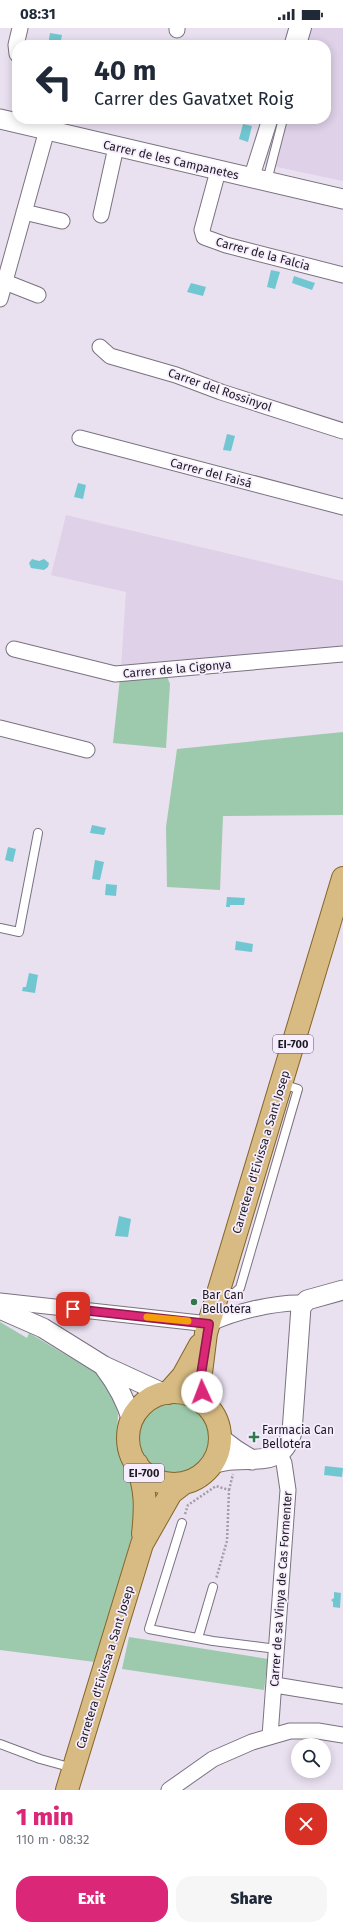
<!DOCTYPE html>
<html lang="en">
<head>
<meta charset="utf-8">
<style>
	:root { --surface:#fff; --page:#f6f6f7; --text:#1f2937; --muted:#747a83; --accent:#db2777 }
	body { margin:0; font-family:"Fira Sans",sans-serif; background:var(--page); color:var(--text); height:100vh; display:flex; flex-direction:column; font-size:15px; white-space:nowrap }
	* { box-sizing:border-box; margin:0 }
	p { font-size:13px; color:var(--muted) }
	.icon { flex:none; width:22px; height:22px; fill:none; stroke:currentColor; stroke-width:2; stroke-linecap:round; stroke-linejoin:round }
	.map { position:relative; height:1762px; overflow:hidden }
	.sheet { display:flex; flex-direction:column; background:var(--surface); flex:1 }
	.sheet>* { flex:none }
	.banner { position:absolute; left:12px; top:12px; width:319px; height:84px; border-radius:16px; box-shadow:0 2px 10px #0003; background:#fff; color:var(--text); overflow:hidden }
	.tools { position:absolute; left:291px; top:1710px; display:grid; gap:8px }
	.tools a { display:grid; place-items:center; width:40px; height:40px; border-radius:50%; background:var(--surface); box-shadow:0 2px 10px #0003; font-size:20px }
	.pin { position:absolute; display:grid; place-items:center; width:34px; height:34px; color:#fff; margin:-17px; border-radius:8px; box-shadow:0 2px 6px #0006 }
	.me { position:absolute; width:44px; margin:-22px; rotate:358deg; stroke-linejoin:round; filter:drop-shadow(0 0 3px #0008) }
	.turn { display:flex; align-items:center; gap:14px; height:84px; padding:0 16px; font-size:18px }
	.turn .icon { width:52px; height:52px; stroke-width:2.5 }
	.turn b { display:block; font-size:28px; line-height:34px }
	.round { display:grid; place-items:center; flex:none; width:42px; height:42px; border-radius:16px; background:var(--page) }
	.head { display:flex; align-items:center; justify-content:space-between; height:68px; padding:0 16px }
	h1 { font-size:24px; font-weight:800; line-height:30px; color:var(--accent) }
	.cta { display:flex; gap:8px; margin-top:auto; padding:8px 16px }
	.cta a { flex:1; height:46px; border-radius:16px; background:var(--accent); color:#fff; font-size:16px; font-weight:800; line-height:46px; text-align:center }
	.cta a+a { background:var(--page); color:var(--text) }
	.status { display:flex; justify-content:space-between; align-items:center; height:28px; padding:0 20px; background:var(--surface); direction:ltr }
	.status svg { height:11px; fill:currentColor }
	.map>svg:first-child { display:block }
</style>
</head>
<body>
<div class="status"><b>08:31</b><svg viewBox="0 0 49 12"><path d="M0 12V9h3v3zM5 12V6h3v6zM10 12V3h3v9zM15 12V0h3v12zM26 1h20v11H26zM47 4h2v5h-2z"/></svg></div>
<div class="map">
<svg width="343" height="1762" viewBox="0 0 343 1762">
	<rect width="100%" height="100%" fill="#e9e0f0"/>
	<path fill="#ded1e8" d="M305,0h38v153l-80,-17 14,-45h49v-74h-26z
		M66,487l277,66v69l-222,18 5,-76 -75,-17z"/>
	<path fill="#9dcaad" d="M166,646l4,10 -4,64 -53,-5 7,-65z
		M343,704v83l-120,1 -3,74 -53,-3 -1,-60 11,-78z
		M0,1294l27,16 2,-5 69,41 13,17 7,22 -1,27 8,23 15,32 -2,21 -43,146 -95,-12z
		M135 1410a37 37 0 1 1 74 0a37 37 0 1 1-74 0Z
		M129,1609l139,22 -4,31 -142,-21z"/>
	<path fill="#71c7d1" d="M50,5l12,2 -2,10h-12z
		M243,96l9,2 -4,16 -9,-3z
		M271,242l9,2 -5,17 -8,-2z
		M294,248l21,7 -3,7 -20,-7z
		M191,255l15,4 -3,9 -16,-4z
		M227,406l8,2 -4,15 -8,-1z
		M78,455l8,2 -3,14 -9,-2z
		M32,531l7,2 5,-2 5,4 -1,4 -4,3 -13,-2 -2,-5z
		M92,797l14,3 -2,7 -14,-2z
		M8,819l8,2 -3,13 -8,-2z
		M95,832l9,2 -4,18 -8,-1z
		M106,856l11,1 -1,11 -11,-1z
		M227,869l18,1 -1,7h-14v2h-4z
		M236,913l17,3 -1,8 -17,-2z
		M29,945l9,2 -3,18 -13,-2 1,-4h3z
		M119,1188l12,3 -3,18 -13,-1z
		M325,1438l18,2 -1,9 -18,-2z
		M334,1564l7,1 -1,15 -7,-1v-5l-2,-2 3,-2z"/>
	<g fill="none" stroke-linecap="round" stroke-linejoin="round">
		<g stroke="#7a7280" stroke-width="10">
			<path id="service" d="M302,17l5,-17
				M267,153l16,-62
				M0,900l19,4 19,-99
				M220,1261l13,5 7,-6 58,-199 -16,-5
				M182,1495l-33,106 64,12 64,8
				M198,1610l15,-51
				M0,1716l40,15 33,9"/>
		</g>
		<g stroke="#7a7280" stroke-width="17">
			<path id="minor" d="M177,2v-2
				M292,17l5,-17
				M17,26l-1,-9 4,-17
				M218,143l-16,59 2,7 22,8 117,30
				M251,151l19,-60
				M24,184l38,9
				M101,187l15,-68
				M5,254l33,13
				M0,271l47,-169
				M100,319l10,9 66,19 45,17 122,39
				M80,410l263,69
				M14,621l101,25 228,-20
				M0,700l87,22
				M0,1273l209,23c26,-12 65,-22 94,-21
				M275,1657l68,11
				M270,1708l18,-246 -4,-27 -5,-10
				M169,1762l44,-31 39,-17 38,-11h28l25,4"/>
		</g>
		<g stroke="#7a7280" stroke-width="21">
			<path id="tertiary" d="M0,91l343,80
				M0,1281l43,19 61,38 61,28
				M104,1339c13,17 22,33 28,54
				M220,1410l16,12 16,10
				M212,1436c7,-2 14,-4 21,-4 27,-2 50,5 59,-28l9,-125 6,-7 36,-10"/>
		</g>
		<g stroke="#856529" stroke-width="24">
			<path id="primary" d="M128 1410a46 46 0 1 1 92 0a46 46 0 1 1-92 0Z
				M168,1365l15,-17 17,-31
				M204,1376l-4,-23 6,-48 137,-455
				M137,1436c9,26 9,43 6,70
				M67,1762l75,-246 29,-51 13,-10"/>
		</g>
		<path stroke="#a39ca8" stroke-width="2.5" stroke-dasharray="2 2" stroke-linecap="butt" d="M229,1462l4,-16
			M185,1486l3,-9 28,-19 13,4 -2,51 -11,38"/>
		<use href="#service" stroke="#fff" stroke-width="8"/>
		<use href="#minor" stroke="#fff" stroke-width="15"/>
		<use href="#tertiary" stroke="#fff" stroke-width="19"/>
		<use href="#primary" stroke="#d7bb82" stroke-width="22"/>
	</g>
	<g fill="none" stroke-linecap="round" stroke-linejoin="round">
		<g stroke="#8e194d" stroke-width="10">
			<path id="route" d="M73,1281l136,15 -9,57 2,11"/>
		</g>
		<use href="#route" stroke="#db2777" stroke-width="7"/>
		<path stroke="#f59e0b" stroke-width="7" d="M147,1289l41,4"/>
	</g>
	<g fill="#2e7a49" stroke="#f6edfe" stroke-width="1.5">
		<circle cx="194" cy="1274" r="4"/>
		<path d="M252 1403h4v4h4v4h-4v4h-4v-4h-4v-4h4z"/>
	</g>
	<g text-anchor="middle" stroke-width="3.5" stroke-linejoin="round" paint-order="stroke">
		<g fill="#f6edfe" stroke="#5f5a63" stroke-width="1">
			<rect x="273" y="1007" width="40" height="18" rx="3"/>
			<rect x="124" y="1436" width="40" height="18" rx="3"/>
		</g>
		<g font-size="11" font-weight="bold" fill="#1e1b20">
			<text x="293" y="1020">EI-700</text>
			<text x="144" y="1449">EI-700</text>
		</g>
		<g font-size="12" fill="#1e1b20" stroke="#f6edfe">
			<text transform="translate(171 132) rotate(13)" y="4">Carrer de les Campanetes</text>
			<text transform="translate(263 226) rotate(15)" y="4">Carrer de la Falcia</text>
			<text transform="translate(220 362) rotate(19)" y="4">Carrer del Rossinyol</text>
			<text transform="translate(211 445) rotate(15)" y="4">Carrer del Faisá</text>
			<text transform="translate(177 641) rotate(-5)" y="4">Carrer de la Cigonya</text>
			<text transform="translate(261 1124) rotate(-73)" y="4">Carretera d'Eivissa a Sant Josep</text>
			<text transform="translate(281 1561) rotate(-86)" y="4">Carrer de sa Vinya de Cas Formenter</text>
			<text transform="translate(105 1639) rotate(-73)" y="4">Carretera d'Eivissa a Sant Josep</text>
		</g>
		<g font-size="12" fill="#1e1b20" stroke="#f6edfe" text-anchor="start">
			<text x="202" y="1271">Bar Can<tspan x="202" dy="14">Bellotera</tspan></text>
			<text x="262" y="1406">Farmacia Can<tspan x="262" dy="14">Bellotera</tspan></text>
		</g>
	</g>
</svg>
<div class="tools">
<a><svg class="icon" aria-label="search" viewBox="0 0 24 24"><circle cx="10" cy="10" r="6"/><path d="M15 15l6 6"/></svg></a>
</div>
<div class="pin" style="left:73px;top:1281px;background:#d93025"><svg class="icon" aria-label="arrive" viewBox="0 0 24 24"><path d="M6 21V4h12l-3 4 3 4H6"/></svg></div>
<svg class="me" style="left:202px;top:1364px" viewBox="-20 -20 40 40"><circle r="19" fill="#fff"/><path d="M0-13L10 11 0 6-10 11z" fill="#db2777"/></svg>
<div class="banner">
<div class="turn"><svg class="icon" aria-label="left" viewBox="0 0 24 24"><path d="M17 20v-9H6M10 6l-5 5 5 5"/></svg><div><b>40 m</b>Carrer des Gavatxet Roig</div></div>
</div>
</div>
<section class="sheet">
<div class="head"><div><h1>1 min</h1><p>110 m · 08:32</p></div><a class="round" style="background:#d93025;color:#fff"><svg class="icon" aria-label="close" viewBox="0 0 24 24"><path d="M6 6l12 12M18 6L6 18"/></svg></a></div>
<div class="cta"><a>Exit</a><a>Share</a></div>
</section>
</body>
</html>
